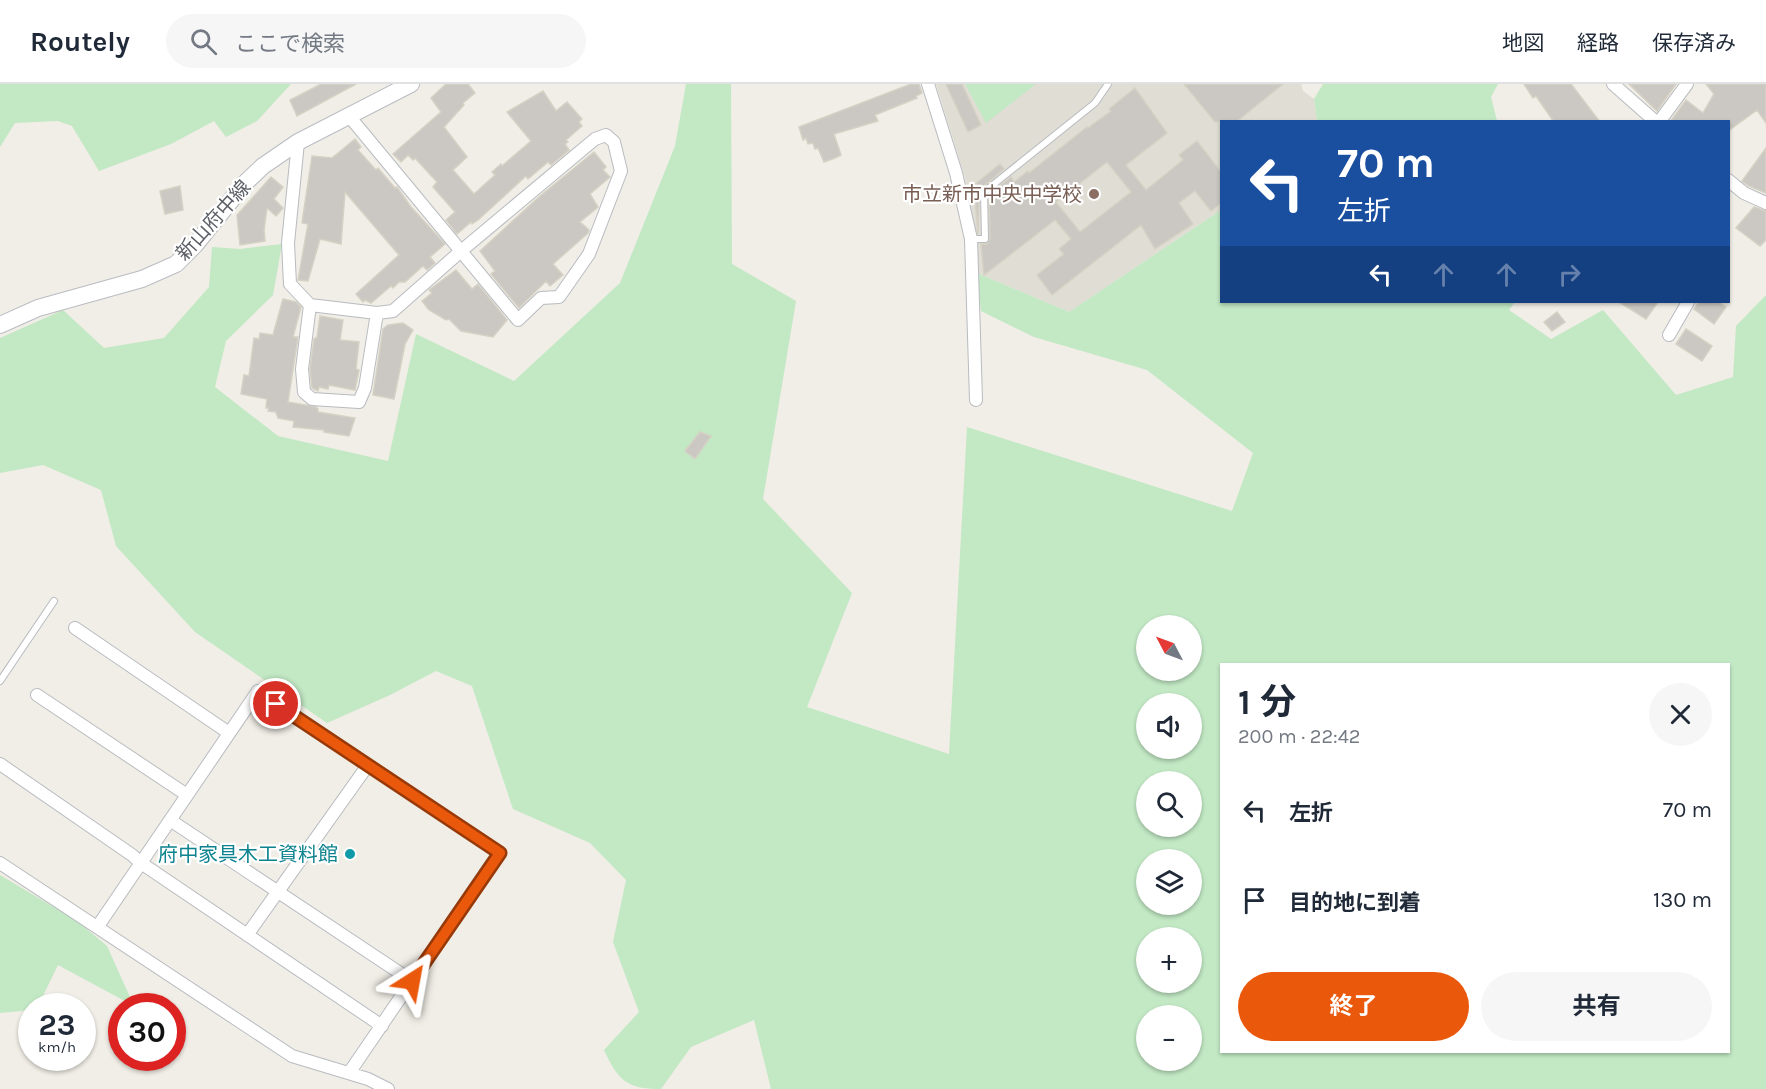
<!DOCTYPE html>
<html lang="ja">
<head>
<meta charset="utf-8">
<style>
	:root { --surface:#fff; --page:#f6f6f7; --text:#1f2937; --muted:#747a83; --line:#e0e1e3; --accent:#ea580c }
	body { margin:0; font-family:Karla,"Noto Sans JP",sans-serif; background:var(--page); color:var(--text); height:100vh; display:flex; flex-direction:column; font-size:22px; white-space:nowrap }
	* { box-sizing:border-box; margin:0 }
	p { font-size:20px; color:var(--muted) }
	.icon { flex:none; width:33px; height:33px; fill:none; stroke:currentColor; stroke-width:2; stroke-linecap:round; stroke-linejoin:round }
	.map { position:relative; flex:1; overflow:hidden }
	.side { position:absolute; left:1220px; top:579px; width:510px; height:390px; display:flex; flex-direction:column; background:var(--surface); border-radius:0px; box-shadow:0 2px 4px #0004 }
	.side>* { flex:none }
	.top-card { position:absolute; left:1220px; top:36px; width:510px; height:183px; border-radius:0px; box-shadow:0 2px 4px #0004; background:#1a4fa0; color:#fff; overflow:hidden }
	.needle { width:39px; rotate:311deg }
	.tools { position:absolute; left:1136px; top:531px; display:grid; gap:12px }
	.tools a { display:grid; place-items:center; width:66px; height:66px; border-radius:50%; background:var(--surface); box-shadow:0 2px 4px #0004; font-size:30px }
	.speed { position:absolute; left:18px; top:909px; display:flex; gap:12px; font-size:30px; font-weight:700; text-align:center }
	.speed>* { display:grid; place-content:center; width:78px; height:78px; border-radius:50%; background:var(--surface); box-shadow:0 2px 4px #0004; line-height:1 }
	.speed small { font-size:15px; font-weight:400 }
	.speed .limit { border:9px solid #d22; background:#fff; color:#111 }
	.pin { position:absolute; display:grid; place-items:center; width:51px; height:51px; color:#fff; margin:-26px; border:3px solid #fff; border-radius:50%; box-shadow:0 2px 6px #0007 }
	.me { position:absolute; width:66px; margin:-33px; rotate:34deg; stroke-linejoin:round; filter:drop-shadow(0 0 4px #0008) }
	.turn { display:flex; align-items:center; gap:21px; height:126px; padding:0 18px; font-size:27px }
	.turn .icon { width:78px; height:78px; stroke-width:2.5 }
	.turn b { display:block; font-size:42px; line-height:51px }
	.lanes { display:flex; align-items:center; height:57px; padding:0 18px; background:#0003; justify-content:center; gap:30px; direction:ltr }
	.lanes .off { opacity:.35 }
	.round { display:grid; place-items:center; flex:none; width:63px; height:63px; border-radius:32px; background:var(--page) }
	.summary { display:flex; align-items:center; justify-content:space-between; height:102px; padding:0 18px }
	h1 { font-size:36px; font-weight:700; line-height:45px }
	.action { display:flex; gap:12px; margin-top:auto; padding:12px 18px }
	.action a { flex:1; height:69px; border-radius:36px; background:var(--accent); color:#fff; font-size:24px; font-weight:700; line-height:69px; text-align:center }
	.action a+a { background:var(--page); color:var(--text) }
	ul { padding:0; list-style:none }
	li { display:flex; align-items:center; gap:18px; height:90px; padding:0 18px }
	li div { flex:1 }
	li b { display:block; font-size:22px }
	li em { font-style:normal }
	header { display:flex; align-items:center; gap:36px; box-sizing:border-box; height:84px; padding:0 30px; background:var(--surface); border-bottom:2px solid var(--line) }
	header strong { font-size:28px }
	nav { display:flex; gap:33px; margin-inline-start:auto; font-size:21px }
	.search { width:420px; height:54px; background:var(--page); display:flex; align-items:center; gap:15px; box-sizing:border-box; padding:0 21px; border-radius:33px; color:var(--muted); font-size:22px }
	.map>svg:first-child { display:block }
</style>
</head>
<body>
<header>
<strong>Routely</strong>
<div class="search"><svg class="icon" aria-label="search" viewBox="0 0 24 24"><circle cx="10" cy="10" r="6"/><path d="M15 15l6 6"/></svg>ここで検索</div>
<nav><a>地図</a><a>経路</a><a>保存済み</a></nav>
</header>
<div class="map">
<svg width="1766" height="1005" viewBox="0 0 1766 1005">
	<rect width="100%" height="100%" fill="#f0eee6"/>
	<path fill="#e0ddd4" d="M936,0h365l2,7 11,8 3,22 -96,1v88l-152,102 -92,-39 -12,-95z"/>
	<path fill="#c2e8c4" fill-rule="evenodd" d="M0,0h291l-34,37 -31,16 -12,-16 -43,23 -72,27 -27,-45 -14,-5 -43,2 -15,24z
		M686,0h45l1,180 64,37 -33,198 89,94 -45,114 142,47 18,-327 265,84 21,-58 -106,-83 -113,-33 -53,-26 -4,-38 92,39 152,-102v92h294l-6,8 42,29 52,-29 73,85 57,-18 3,-51 30,-31v794h-995l-17,-69 -63,27 -30,42c-35,0 -43,-9 -57,-39l35,-38 -26,-70 13,-62 -36,-37 -77,-34 -41,-123 -36,-15 -46,24 -63,28 -132,-91 -79,-86 -15,-56 -58,-25 -43,8v-135l63,-28 41,38 60,-10 45,-51 3,-40 28,2 42,-5 -9,51 -47,46 -11,46 63,49 110,25 28,-127 98,47 106,-98 55,-137zM1146,542h45v44h-45zM1221,580h507v388h-507zM1146,620h45v44h-45zM1146,698h45v44h-45zM1146,776h45v44h-45zM1146,854h45v44h-45zM1146,932h45v44h-45z
		M965,0h71l-50,39z
		M1323,0h175l-7,13 6,24h-180l-3,-22z
		M0,791l77,46 30,25 27,60 -76,-41 -20,41h-6l-1,4 -31,3z"/>
	<path fill="#cbc8c3" stroke="#d5d1c4" stroke-width="1.5" fill-rule="evenodd" d="M321,0h35l-59,32 -7,-16z
		M446,0h22l7,9 -12,10 1,2 -20,22 23,30 -14,13 21,24 21,-19 -3,-3 9,-8 1,2 29,-25 -24,-29 36,-21 13,20 11,-9 15,17 -3,3 3,4 -16,14 2,2 -3,2 4,6 -18,15 -3,-3 -20,17 -2,-3 -48,44 -6,4 -1,-2 -14,12 -11,-14 9,-8 -22,-25 4,-5 -22,-24 -2,2 -5,-5 -7,7 -8,-8 48,-42 -10,-14z
		M911,0h8l3,9 -6,3 1,2 -42,17 3,6 -44,13 7,21 -6,3 -11,4 -6,-14 -3,1 -2,-6 -5,1 -2,-6 -3,2 -4,-13z
		M946,0h16l19,41 -13,7z
		M1184,0h99l-47,38h-21z
		M1524,0h47l29,38h-46l-18,-26 -3,2z
		M1629,0h47l-19,27z
		M1706,0h60v39l-9,-13 -29,21v-9h-58l16,-22 17,13 11,-19z
		M1135,4l32,45 -41,32 20,25 37,-30 -4,-5 18,-14 24,31v31l-10,8 -16,-20 -16,12 14,21 -38,25 -14,-24 -89,70 -15,-20 27,-21 -5,-5 12,-10 -16,-19 -71,55 -3,-31h6l3,-5 -1,-45 22,-17 3,5 14,-11 1,2 58,-46 1,1 23,-17 -2,-2zM1107,78l24,30 -51,40 -24,-30z
		M355,55l6,8 -3,3 18,20 2,-2 17,20 2,-1 14,20 34,37 -15,13 5,6 -8,7 -4,-4 -18,16h-6l-6,6 -2,-2 -20,17 -6,-3 -2,2 -7,-8 43,-39 -54,-63 -4,52 -21,-5 -12,42 -10,-1 10,-56 -6,-1 10,-67 20,2z
		M1766,64v45l-17,-7 -7,-5z
		M594,68l12,15 -3,3 7,7 -20,17 8,13 -18,15 9,8 -1,3 -35,31 10,11 -13,11 -4,-5 -27,27 -28,-34 4,-3 -15,-20 60,-55z
		M1000,80l4,5 -25,21 -1,44 -4,-49z
		M271,93l12,10 -9,12 9,9 -7,8 -9,-8 -3,22 1,11 -25,4 -3,-30z
		M180,102l3,24 -18,4 -5,-23z
		M1754,123l12,4v29l-6,6 -24,-18z
		M456,186l16,19 6,-5 29,36 -14,17 -32,-6 -12,-12 -3,1 -17,-10 -7,-9 10,-8 -3,-3z
		M283,215l13,3 5,5 -8,30h5l-10,65 28,5 2,2v3l37,6 -6,18 -25,-4v-2l-31,-3 1,-6 -16,-3 -2,-6 -8,-1 1,-3h-3l1,-9 -26,-5 3,-19 5,1 5,-38 5,1 1,-6 13,2z
		M1619,218h39l-12,17z
		M1699,218h19l8,5 -12,17 -20,-15z
		M1557,228l8,10 -13,9 -8,-9z
		M320,232l23,4 -3,20 19,2 -3,27 3,1 -4,20 -26,-5 -1,4 -9,-2 -1,4 -6,-3 -2,-19 4,-30 3,-2z
		M403,239l10,7 -8,14 -11,55 -21,-4 10,-66 5,-4z
		M1686,245l26,17 -10,15 -26,-17z
		M700,348l11,4 -16,23 -10,-8z"/>
	<g fill="none" stroke-linecap="round" stroke-linejoin="round">
		<g stroke="#b8bbc0" stroke-width="8">
			<path id="lane" d="M971,155h14l-1,-47 111,-89 13,-19
				M0,597l54,-80"/>
		</g>
		<g stroke="#b8bbc0" stroke-width="14">
			<path id="street" d="M928,0l28,89 15,66 5,161
				M1613,0l43,38
				M1659,38l28,-38
				M298,58l-10,101 2,41 20,21 -8,64 2,23 8,7 47,3 6,-14 12,-75
				M1728,96l16,13 22,10
				M310,221l67,8 16,-2 68,-60 134,-112 11,-4 8,7 7,29 -32,83 -30,43 -18,1 -23,22 -169,-204
				M1669,251l19,-33
				M75,544l154,105
				M37,611l150,100
				M0,680l132,91 9,8 241,163
				M170,736l242,161
				M0,779l292,193 76,23 20,10
				M98,842l160,-235 241,162 -150,220
				M247,851l121,-170"/>
		</g>
		<g stroke="#b9bcc2" stroke-width="18">
			<path id="secondary" d="M0,241l38,-17 104,-29 34,-15 19,-19 50,-62 18,-17 35,-24 113,-58"/>
		</g>
		<use href="#lane" stroke="#fff" stroke-width="6"/>
		<use href="#street" stroke="#fff" stroke-width="12"/>
		<use href="#secondary" stroke="#fff" stroke-width="16"/>
	</g>
	<g fill="none" stroke-linecap="round" stroke-linejoin="round">
		<g stroke="#983908" stroke-width="15">
			<path id="route" d="M276,620l224,149 -88,128"/>
		</g>
		<use href="#route" stroke="#ea580c" stroke-width="10"/>
	</g>
	<circle fill="#8d6e63" stroke="#fff" stroke-width="2" cx="1094" cy="110" r="6"/>
	<circle fill="#0f9aa8" stroke="#fff" stroke-width="2" cx="350" cy="770" r="6"/>
	<g text-anchor="middle" stroke-width="4.5" stroke-linejoin="round" paint-order="stroke">
		<g font-size="20" fill="#785e54" stroke="#fff" text-anchor="end">
			<text x="1082" y="117">市立新市中央中学校</text>
		</g>
		<g font-size="20" fill="#5d6167" stroke="#fff">
			<text transform="translate(213 136) rotate(-48)" y="7">新山府中線</text>
		</g>
		<g font-size="20" fill="#0d838f" stroke="#fff" text-anchor="end">
			<text x="338" y="777">府中家具木工資料館</text>
		</g>
	</g>
</svg>
<div class="tools">
<a><svg class="needle" viewBox="-14 -14 28 28"><path d="M0-13l5 13h-10z" fill="#e53935"/><path d="M0 13l5-13h-10z" fill="#747a83"/></svg></a>
<a><svg class="icon" aria-label="sound" viewBox="0 0 24 24"><path d="M4 9h4l5-4v14l-5-4H4zM17 9q2 3 0 6"/></svg></a>
<a><svg class="icon" aria-label="search" viewBox="0 0 24 24"><circle cx="10" cy="10" r="6"/><path d="M15 15l6 6"/></svg></a>
<a><svg class="icon" aria-label="layers" viewBox="0 0 24 24"><path d="M12 4l9 5-9 5-9-5zM3 14l9 5 9-5"/></svg></a>
<a>+</a>
<a>−</a>
</div>
<div class="speed"><div>23<small>km/h</small></div><div class="limit">30</div></div>
<div class="pin" style="left:276px;top:620px;background:#d93025"><svg class="icon" aria-label="arrive" viewBox="0 0 24 24"><path d="M6 21V4h12l-3 4 3 4H6"/></svg></div>
<svg class="me" style="left:412px;top:897px" viewBox="-20 -20 40 40"><path d="M0-17L14 15 0 8-14 15z" fill="#ea580c" stroke="#fff" stroke-width="4"/></svg>
<div class="top-card">
<div class="turn"><svg class="icon" aria-label="left" viewBox="0 0 24 24"><path d="M17 20v-9H6M10 6l-5 5 5 5"/></svg><div><b>70 m</b>左折</div></div>
<div class="lanes"><svg class="icon" aria-label="left" viewBox="0 0 24 24"><path d="M17 20v-9H6M10 6l-5 5 5 5"/></svg><svg class="icon off" aria-label="ahead" viewBox="0 0 24 24"><path d="M12 20V5M6 11l6-6 6 6"/></svg><svg class="icon off" aria-label="ahead" viewBox="0 0 24 24"><path d="M12 20V5M6 11l6-6 6 6"/></svg><svg class="icon off" aria-label="right" viewBox="0 0 24 24"><path d="M7 20v-9h11M14 6l5 5-5 5"/></svg></div>
</div>
<section class="side">
<div class="summary"><div><h1>1 分</h1><p>200 m · 22:42</p></div><a class="round"><svg class="icon" aria-label="close" viewBox="0 0 24 24"><path d="M6 6l12 12M18 6L6 18"/></svg></a></div>
<ul>
<li><svg class="icon" aria-label="left" viewBox="0 0 24 24"><path d="M17 20v-9H6M10 6l-5 5 5 5"/></svg><div><b>左折</b></div><em>70 m</em></li>
<li><svg class="icon" aria-label="arrive" viewBox="0 0 24 24"><path d="M6 21V4h12l-3 4 3 4H6"/></svg><div><b>目的地に到着</b></div><em>130 m</em></li>
</ul>
<div class="action"><a>終了</a><a>共有</a></div>
</section>
</div>
</body>
</html>
